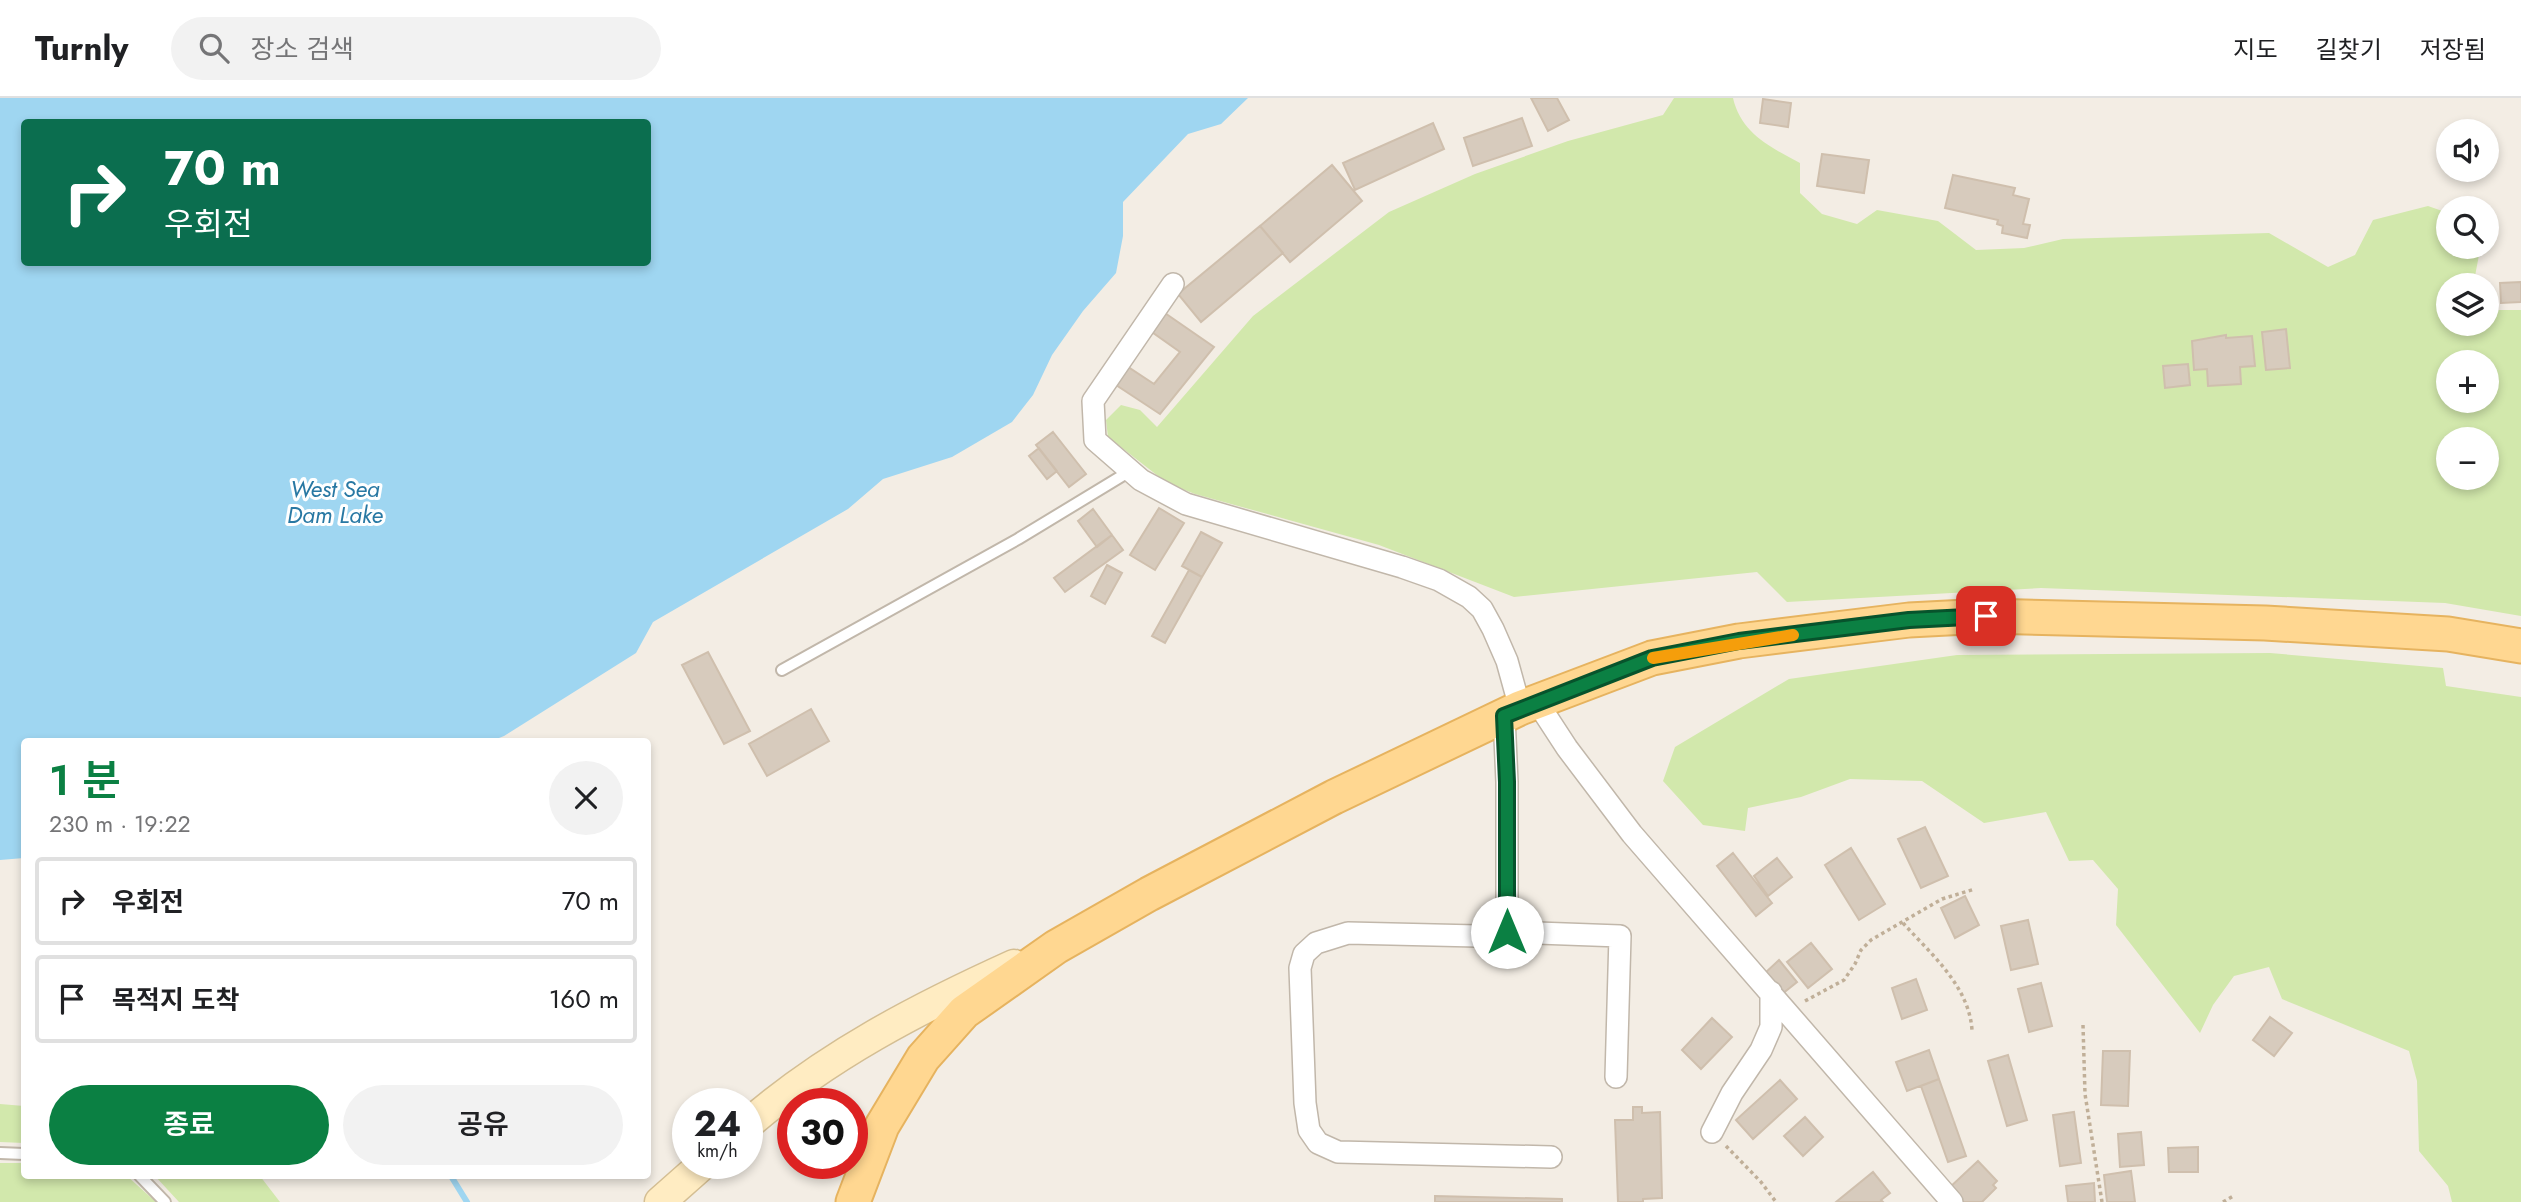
<!DOCTYPE html>
<html lang="ko">
<head>
<meta charset="utf-8">
<style>
	:root { --surface:#fff; --page:#f2f2f2; --text:#202124; --muted:#757577; --line:#e0e0e0; --accent:#0b8043 }
	body { margin:0; font-family:Jost,"Noto Sans KR",sans-serif; background:var(--page); color:var(--text); height:100vh; display:flex; flex-direction:column; font-size:26px; white-space:nowrap }
	* { box-sizing:border-box; margin:0 }
	p { font-size:23px; color:var(--muted) }
	.icon { flex:none; width:38px; height:38px; fill:none; stroke:currentColor; stroke-width:2; stroke-linecap:round; stroke-linejoin:round }
	.map { position:relative; flex:1; overflow:hidden }
	.details { position:absolute; left:21px; top:640px; width:630px; height:441px; display:flex; flex-direction:column; background:var(--surface); border-radius:7px; box-shadow:0 4px 10px #0003 }
	.details>* { flex:none }
	.guide { position:absolute; left:21px; top:21px; width:630px; height:147px; border-radius:7px; box-shadow:0 4px 10px #0003; background:#0b6e4f; color:#fff; overflow:hidden }
	.buttons { position:absolute; left:2436px; top:21px; display:grid; gap:14px }
	.buttons a { display:grid; place-items:center; width:63px; height:63px; border-radius:50%; background:var(--surface); box-shadow:0 4px 10px #0003; font-size:35px }
	.speed { position:absolute; left:672px; top:990px; display:flex; gap:14px; font-size:35px; font-weight:700; text-align:center }
	.speed>* { display:grid; place-content:center; width:91px; height:91px; border-radius:50%; background:var(--surface); box-shadow:0 4px 10px #0003; line-height:1 }
	.speed small { font-size:18px; font-weight:400 }
	.speed .limit { border:10px solid #d22; background:#fff; color:#111 }
	.pin { position:absolute; display:grid; place-items:center; width:60px; height:60px; color:#fff; margin:-30px; border-radius:14px; box-shadow:0 4px 10px #0006 }
	.me { position:absolute; width:77px; margin:-38px; rotate:0deg; stroke-linejoin:round; filter:drop-shadow(0 0 5px #0008) }
	.turn { display:flex; align-items:center; gap:24px; height:147px; padding:0 28px; font-size:32px }
	.turn .icon { width:91px; height:91px; stroke-width:2.5 }
	.turn b { display:block; font-size:49px; line-height:60px }
	.round { display:grid; place-items:center; flex:none; width:74px; height:74px; border-radius:37px; background:var(--page) }
	.summary { display:flex; align-items:center; justify-content:space-between; height:119px; padding:0 28px }
	h1 { font-size:42px; font-weight:600; line-height:52px; color:var(--accent) }
	.primary-button { display:flex; gap:14px; margin-top:auto; padding:14px 28px }
	.primary-button a { flex:1; height:80px; border-radius:42px; background:var(--accent); color:#fff; font-size:28px; font-weight:600; line-height:80px; text-align:center }
	.primary-button a+a { background:var(--page); color:var(--text) }
	ul { padding:0; list-style:none }
	li { display:flex; align-items:center; gap:21px; height:88px; margin:0 14px 10px; padding:0 14px; border:4px solid var(--line); border-radius:7px }
	li div { flex:1 }
	li b { display:block; font-size:26px }
	li em { font-style:normal }
	header { display:flex; align-items:center; gap:42px; box-sizing:border-box; height:98px; padding:0 35px; background:var(--surface); border-bottom:2px solid var(--line) }
	header strong { font-size:33px }
	nav { display:flex; gap:38px; margin-inline-start:auto; font-size:24px }
	.search { width:490px; height:63px; background:var(--page); display:flex; align-items:center; gap:18px; box-sizing:border-box; padding:0 24px; border-radius:38px; color:var(--muted); font-size:26px }
	.map>svg:first-child { display:block }
</style>
</head>
<body>
<header>
<strong>Turnly</strong>
<div class="search"><svg class="icon" aria-label="search" viewBox="0 0 24 24"><circle cx="10" cy="10" r="6"/><path d="M15 15l6 6"/></svg>장소 검색</div>
<nav><a>지도</a><a>길찾기</a><a>저장됨</a></nav>
</header>
<div class="map">
<svg width="2521" height="1104" viewBox="0 0 2521 1104">
	<rect width="100%" height="100%" fill="#f3ede4"/>
	<path fill="#d2e8ac" fill-rule="evenodd" d="M1674,0h59c8,35 37,49 67,65v30l22,21 35,10 20,-14 61,11 38,29 48,-2 39,-9 206,-6 59,34 27,-12 18,-35 55,-14 20,7v34h29l2,8 -4,21 5,9h-32v39h39v-28l8,14h26v306l-76,-13 -404,-15 -254,14 -30,-30 -243,25 -135,-52 -184,-51 -28,-11 -59,-46 -2,-17 15,-15 19,5 17,17 96,-111 136,-104 86,-38 93,-33 95,-26zM2448,264h39v39h-39zM2448,341h39v39h-39z
		M2270,555l173,15 3,18 75,11v505h-69l-4,-16 -29,-35 -2,-70 -8,-30 -127,-52 -13,-32 -35,9 -21,29 -13,28 -84,-108 2,-36 -25,-29 -24,1 -23,-49 -62,11 -62,-42 -72,-2 -49,18 -53,11 -3,23 -42,-6 -40,-44 12,-34 114,-68 168,-24z
		M0,1006l24,2v37l-24,-1z
		M0,1065h24v13h103l29,26h-156z
		M155,1078h105l20,26h-101z"/>
	<path fill="#9fd6f1" fill-rule="evenodd" d="M0,0h1248l-27,26 -33,10 -65,68v34l-7,37 -33,38 -31,44 -19,40 -21,27 -60,35 -69,22 -35,30 -195,113 -17,31 -132,83 -15,6h-465v116l-24,2zM24,24h624v140h-624z"/>
	<g fill="none" stroke-linecap="round" stroke-linejoin="round">
		<path stroke="#9fd6f1" stroke-width="6" d="M451,1078l16,26"/>
	</g>
	<path fill="#d7cbbd" stroke="#cfbfad" stroke-width="2" d="M1531,0h26l12,22 -21,11z
		M1763,1l28,4 -3,24 -28,-4z
		M1522,20l10,28 -59,20 -9,-28z
		M1433,25l11,26 -89,41 -12,-27z
		M1822,56l47,6 -5,33 -47,-7z
		M1332,67l30,36 -72,61 -30,-36z
		M1953,77l62,13 -2,7 16,4 -6,25 7,1 -3,13 -25,-5 1,-7 -6,-2 1,-4 -53,-12z
		M1260,128l23,27 -82,69 -23,-28z
		M2521,184v20l-20,1 -1,-20z
		M1162,213l52,36 -54,67 -47,-31 12,-18 29,19 26,-32 -31,-22z
		M2286,231l4,39 -24,2 -4,-38z
		M2226,237v3l26,-2 3,30 -15,1 1,17 -33,2 -1,-17 -13,1 -2,-29z
		M2188,266l2,21 -25,3 -2,-22z
		M1053,334l33,42 -17,13 -33,-42z
		M1039,350l18,23 -10,8 -18,-23z
		M1159,410l25,15 -29,47 -25,-15z
		M1093,411l19,26 -15,12 -19,-26z
		M1201,434l21,11 -20,34 -20,-11z
		M1112,437l11,15 -58,42 -11,-14z
		M1107,467l15,8 -17,31 -14,-8z
		M1189,472l13,7 -37,66 -13,-7z
		M708,554l42,79 -26,13 -42,-79z
		M811,611l18,32 -62,35 -18,-32z
		M1925,729l23,49 -27,12 -23,-49z
		M1851,750l34,56 -26,16 -34,-55z
		M1733,755l39,50 -16,13 -39,-50z
		M1777,760l15,19 -24,19 -14,-20z
		M1965,798l14,29 -24,13 -14,-30z
		M2028,822l10,44 -27,6 -10,-44z
		M1811,845l21,26 -24,19 -21,-26z
		M1779,862l18,22 -15,12 -17,-21z
		M1916,881l11,31 -25,9 -10,-31z
		M2041,885l11,43 -23,6 -11,-43z
		M2270,919l22,16 -18,23 -21,-16z
		M1712,920l20,19 -31,32 -19,-19z
		M1929,952l10,29 -32,12 -11,-29z
		M2103,953h27l-2,55 -27,-1z
		M2008,957l19,65 -20,6 -19,-65z
		M1939,981l27,77 -18,6 -27,-76z
		M1780,982l17,19 -44,40 -17,-19z
		M1633,1009h9v6l18,-1 2,86 -19,1v3h-25l-3,-82h18z
		M2074,1014l7,51 -21,3 -7,-51z
		M1805,1019l18,20 -20,19 -19,-20z
		M2141,1034l3,33 -24,2 -2,-33z
		M2198,1049v25h-29l-1,-24z
		M1978,1063l19,20 -4,4 3,3 -14,14h-21l-13,-13z
		M2131,1073l4,31h-28l-3,-27z
		M1873,1074l17,21 -9,7 2,2h-47z
		M2094,1085l1,19h-27l-2,-16z
		M1435,1098l127,3v3h-127z"/>
	<g fill="none" stroke-linecap="round" stroke-linejoin="round">
		<g stroke="#c1b7aa" stroke-width="14">
			<path id="service" d="M782,572l236,-131 112,-68
				M0,1055l24,1
				M140,1078l25,26"/>
		</g>
		<g stroke="#c1b7aa" stroke-width="24">
			<path id="minor" d="M1173,186l-80,117 2,39 46,40 45,24 216,63 37,13 30,17 13,12 11,20 14,32 13,47
				M1537,604l30,46 65,86 320,368
				M1504,618l3,66v150l-30,4 -129,-3 -32,10 -12,11 -4,14 5,135 4,27 9,13 20,9 213,5
				M1507,834l113,4 -4,141
				M1712,1034l20,-39 29,-43 10,-23v-35"/>
		</g>
		<g stroke="#d4be93" stroke-width="33">
			<path id="secondary" d="M747,1027c79,-69 172,-117 267,-160
				M660,1104l43,-38"/>
		</g>
		<g stroke="#e6b35f" stroke-width="37">
			<path id="primary" d="M853,1104l29,-76 41,-68 41,-46 92,-65 93,-53 185,-97 186,-89 132,-50 87,-17 170,-21 77,-4 279,7 183,11 73,12"/>
		</g>
		<path stroke="#c0af98" stroke-width="3.5" stroke-dasharray="3.5 3.5" stroke-linecap="butt" d="M1903,825c28,31 66,63 69,107
			M1805,903l39,-21 11,-16 6,-14 10,-10 71,-41 33,-10
			M2083,927l2,69 17,108
			M1726,1048l35,36 15,20
			M2223,1104l12,-7"/>
		<use href="#service" stroke="#fff" stroke-width="10"/>
		<use href="#minor" stroke="#fff" stroke-width="21"/>
		<use href="#secondary" stroke="#ffecc2" stroke-width="30"/>
		<use href="#primary" stroke="#ffd791" stroke-width="33"/>
	</g>
	<g fill="none" stroke-linecap="round" stroke-linejoin="round">
		<g stroke="#07532c" stroke-width="18">
			<path id="route" d="M1507,834v-150l-3,-66 148,-58 87,-17 170,-21 77,-4"/>
		</g>
		<use href="#route" stroke="#0b8043" stroke-width="12"/>
		<path stroke="#f59e0b" stroke-width="12" d="M1653,560l140,-23"/>
	</g>
	<g text-anchor="middle" stroke-width="6" stroke-linejoin="round" paint-order="stroke">
		<g font-size="23" font-style="italic" fill="#2878a3" stroke="#fff">
			<text x="335" y="399">West Sea<tspan x="335" dy="26">Dam Lake</tspan></text>
		</g>
	</g>
</svg>
<div class="buttons">
<a><svg class="icon" aria-label="sound" viewBox="0 0 24 24"><path d="M4 9h4l5-4v14l-5-4H4zM17 9q2 3 0 6"/></svg></a>
<a><svg class="icon" aria-label="search" viewBox="0 0 24 24"><circle cx="10" cy="10" r="6"/><path d="M15 15l6 6"/></svg></a>
<a><svg class="icon" aria-label="layers" viewBox="0 0 24 24"><path d="M12 4l9 5-9 5-9-5zM3 14l9 5 9-5"/></svg></a>
<a>+</a>
<a>−</a>
</div>
<div class="speed"><div>24<small>km/h</small></div><div class="limit">30</div></div>
<div class="pin" style="left:1986px;top:518px;background:#d93025"><svg class="icon" aria-label="arrive" viewBox="0 0 24 24"><path d="M6 21V4h12l-3 4 3 4H6"/></svg></div>
<svg class="me" style="left:1507px;top:834px" viewBox="-20 -20 40 40"><circle r="19" fill="#fff"/><path d="M0-13L10 11 0 6-10 11z" fill="#0b8043"/></svg>
<div class="guide">
<div class="turn"><svg class="icon" aria-label="right" viewBox="0 0 24 24"><path d="M7 20v-9h11M14 6l5 5-5 5"/></svg><div><b>70 m</b>우회전</div></div>
</div>
<section class="details">
<div class="summary"><div><h1>1 분</h1><p>230 m · 19:22</p></div><a class="round"><svg class="icon" aria-label="close" viewBox="0 0 24 24"><path d="M6 6l12 12M18 6L6 18"/></svg></a></div>
<ul>
<li><svg class="icon" aria-label="right" viewBox="0 0 24 24"><path d="M7 20v-9h11M14 6l5 5-5 5"/></svg><div><b>우회전</b></div><em>70 m</em></li>
<li><svg class="icon" aria-label="arrive" viewBox="0 0 24 24"><path d="M6 21V4h12l-3 4 3 4H6"/></svg><div><b>목적지 도착</b></div><em>160 m</em></li>
</ul>
<div class="primary-button"><a>종료</a><a>공유</a></div>
</section>
</div>
</body>
</html>
